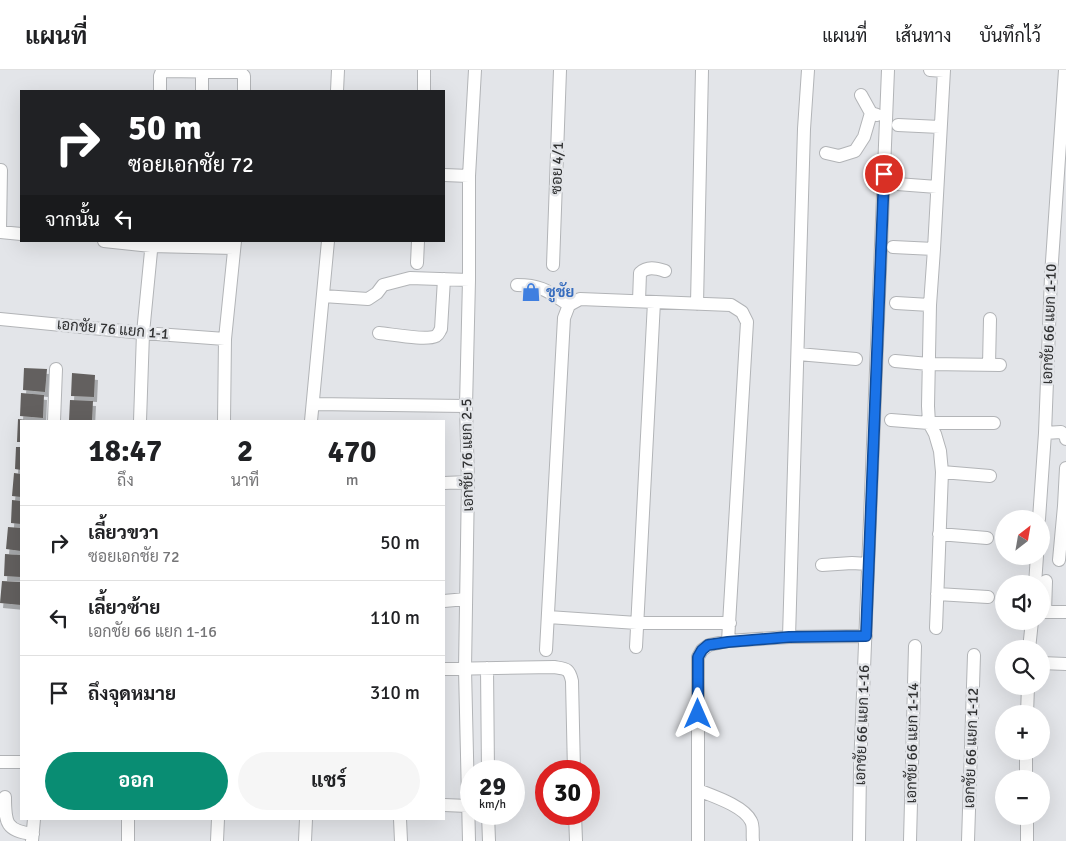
<!DOCTYPE html>
<html lang="th">
<head>
<meta charset="utf-8">
<style>
	:root { --surface:#fff; --page:#f6f6f6; --text:#202124; --muted:#757577; --line:#e0e0e0; --accent:#098d73 }
	body { margin:0; font-family:Signika,Sarabun,sans-serif; background:var(--page); color:var(--text); height:100vh; display:flex; flex-direction:column; font-size:19px; white-space:nowrap }
	* { box-sizing:border-box; margin:0 }
	p { font-size:16px; color:var(--muted) }
	.icon { flex:none; width:28px; height:28px; fill:none; stroke:currentColor; stroke-width:2; stroke-linecap:round; stroke-linejoin:round }
	.map { position:relative; flex:1; overflow:hidden }
	.details { position:absolute; left:20px; top:350px; width:425px; height:400px; display:flex; flex-direction:column; background:var(--surface); border-radius:0px; box-shadow:0 5px 20px #0002 }
	.details>* { flex:none }
	.guide { position:absolute; left:20px; top:20px; width:425px; height:152px; border-radius:0px; box-shadow:0 5px 20px #0002; background:#202124; color:#fff; overflow:hidden }
	.needle { width:32px; rotate:31deg }
	.tools { position:absolute; left:995px; top:440px; display:grid; gap:10px }
	.tools a { display:grid; place-items:center; width:55px; height:55px; border-radius:50%; background:var(--surface); box-shadow:0 5px 20px #0002; font-size:25px }
	.speed { position:absolute; left:460px; top:690px; display:flex; gap:10px; font-size:25px; font-weight:700; text-align:center }
	.speed>* { display:grid; place-content:center; width:65px; height:65px; border-radius:50%; background:var(--surface); box-shadow:0 5px 20px #0002; line-height:1 }
	.speed small { font-size:12px; font-weight:400 }
	.speed .limit { border:8px solid #d22; background:#fff; color:#111 }
	.pin { position:absolute; display:grid; place-items:center; width:42px; height:42px; color:#fff; margin:-21px; border:2px solid #fff; border-radius:50%; box-shadow:0 1px 5px #0007 }
	.me { position:absolute; width:55px; margin:-28px; rotate:0deg; stroke-linejoin:round; filter:drop-shadow(0 0 4px #0008) }
	.turn { display:flex; align-items:center; gap:18px; height:105px; padding:0 25px; font-size:22px }
	.turn .icon { width:65px; height:65px; stroke-width:2.5 }
	.turn b { display:block; font-size:35px; line-height:42px }
	.then { display:flex; align-items:center; height:48px; padding:0 25px; background:#0003; gap:10px; font-size:19px }
	.eta { display:flex; justify-content:space-evenly; align-items:center; height:85px; text-align:center }
	.eta b { font-size:30px; font-weight:700; line-height:35px }
	.action { display:flex; gap:10px; margin-top:auto; padding:10px 25px }
	.action a { flex:1; height:58px; border-radius:30px; background:var(--accent); color:#fff; font-size:20px; font-weight:700; line-height:58px; text-align:center }
	.action a+a { background:var(--page); color:var(--text) }
	ul { padding:0; list-style:none }
	li { display:flex; align-items:center; gap:15px; height:75px; padding:0 25px; border-top:1px solid var(--line) }
	li div { flex:1 }
	li b { display:block; font-size:19px }
	li em { font-style:normal }
	header { display:flex; align-items:center; gap:30px; box-sizing:border-box; height:70px; padding:0 25px; background:var(--surface); border-bottom:1px solid var(--line) }
	header strong { font-size:24px }
	nav { display:flex; gap:28px; margin-inline-start:auto; font-size:18px }
	.map>svg:first-child { display:block }
</style>
</head>
<body>
<header>
<strong>แผนที่</strong>
<nav><a>แผนที่</a><a>เส้นทาง</a><a>บันทึกไว้</a></nav>
</header>
<div class="map">
<svg width="1066" height="771" viewBox="0 0 1066 771">
	<defs>
		<filter id="shadow"><feDropShadow dx="3" dy="5" stdDeviation="0" flood-color="#0004"/></filter>
	</defs>
	<rect width="100%" height="100%" fill="#e3e5e9"/>
	<path fill="#63605e" filter="url(#shadow)" d="M24,298l23,1 -2,23 -22,-2z
		M72,303l23,2 -1,22 -23,-1z
		M21,323l23,2 -1,23 -23,-2z
		M70,330l23,1 -1,20h-23z
		M18,349l8,1v1h-5v21h-4z
		M16,377h5v23l-6,-1z
		M14,403l7,1v23l-9,-1z
		M12,430l9,1v23l-10,-1z
		M8,457l13,1v23l-15,-2z
		M5,484l16,1v22l-17,-1z
		M2,511l19,1v23l-21,-2z"/>
	<g fill="none" stroke-linecap="round" stroke-linejoin="round">
		<g stroke="#b2b4b7" stroke-width="14">
			<path id="minor" d="M930,0l14,1
				M202,2v19
				M160,21v-15l2,-5 78,1 4,4v15
				M337,21l1,-21
				M424,21v-21
				M861,25l10,18 6,2
				M898,55l42,2
				M826,83l13,3 16,-5 9,-14 7,-24
				M444,105l25,1
				M897,114l40,3
				M0,161l1,-61
				M0,162l21,2
				M104,171l47,5 83,2
				M893,177l41,2
				M417,193l1,-22
				M553,195l7,-195
				M517,215c25,0 32,7 52,20
				M323,226l45,3 9,-6 6,-8 27,-7 59,2
				M639,231l1,-28c7,-7 16,-5 25,-2
				M896,233l34,2
				M697,234l5,-234
				M0,249l143,14 82,6
				M379,263c12,1 47,8 57,3 3,-2 3,-4 5,-7l3,-50
				M798,284l58,5
				M895,291l34,3 71,1
				M989,295l1,-46
				M313,334l153,2
				M891,350l38,3h65
				M54,351l2,-52
				M140,351l3,-88 9,-92
				M224,351l1,-82 10,-98
				M311,351l17,-180
				M1045,363l16,-1 5,4v3
				M942,402l48,4
				M444,413l24,-1
				M1039,449l6,-86 6,-157 14,-206
				M939,464l48,4
				M1059,490l5,-54 2,-38
				M822,495l30,-2 16,1
				M1035,514l2,-28
				M937,524l51,3
				M444,531l22,-2
				M1041,542h24
				M1045,542l1,-31
				M548,547l89,6h93
				M936,558l6,-156 -2,-21 -5,-17 -6,-11 -1,-17 2,-101 4,-56 10,-179
				M789,567l15,-508 4,-59
				M636,577l18,-345
				M1029,579l3,-28
				M546,580l18,-332 5,-13 11,-6 151,6 11,7 5,10 -19,319
				M1041,593l25,1
				M487,598l1,103
				M444,599l110,-2c12,2 15,1 18,14l2,90
				M1027,644l1,-28
				M0,692h21
				M1026,709v-28
				M698,720c15,6 46,16 53,31 3,5 1,14 2,20
				M5,727c0,26 1,34 28,37
				M444,735l24,1
				M488,744l1,27
				M575,744l1,27
				M1027,746v25
				M400,749l1,22
				M32,771l2,-22
				M128,771v-22
				M217,771l1,-22
				M305,771l1,-22
				M469,771l-4,-172 3,-187 -2,-76 3,-126v-104l6,-106
				M698,771v-184l4,-7 7,-5 19,-4 61,-4 77,-1
				M859,771l1,-72 28,-699
				M910,771l5,-195
				M968,771l6,-186"/>
		</g>
		<use href="#minor" stroke="#fff" stroke-width="12"/>
	</g>
	<g fill="none" stroke-linecap="round" stroke-linejoin="round">
		<g stroke="#114b97" stroke-width="12">
			<path id="route" d="M698,644v-57l4,-7 6,-5 20,-3 61,-5 77,-1 18,-462"/>
		</g>
		<use href="#route" stroke="#1a73e8" stroke-width="9"/>
	</g>
	<defs>
		<g id="shop-bare" transform="scale(1.5)"><path d="M-5-2.5h2.3a2.7 3.5 0 0 1 5.4 0H5L5.5 6h-11ZM-1.5-2.5h3a1.5 2.3 0 0 0-3 0Z" fill="#3f7fe0" stroke="#e3e5e9" stroke-width="2.5" paint-order="stroke"/></g>
	</defs>
	<g fill-rule="evenodd">
		<use href="#shop-bare" x="531" y="222"/>
	</g>
	<g text-anchor="middle" stroke-width="5" stroke-linejoin="round" paint-order="stroke">
		<g font-size="15" fill="#2f3031" stroke="#e3e5e9">
			<text transform="translate(557 98) rotate(-88)" y="5">ซอย 4/1</text>
			<text transform="translate(1049 254) rotate(-88)" y="5">เอกชัย 66 แยก 1-10</text>
			<text transform="translate(113 259) rotate(5)" y="5">เอกชัย 76 แยก 1-1</text>
			<text transform="translate(467 385) rotate(-91)" y="5">เอกชัย 76 แยก 2-5</text>
			<text transform="translate(862 655) rotate(-88)" y="5">เอกชัย 66 แยก 1-16</text>
			<text transform="translate(912 673) rotate(-89)" y="5">เอกชัย 66 แยก 1-14</text>
			<text transform="translate(971 678) rotate(-88)" y="5">เอกชัย 66 แยก 1-12</text>
		</g>
		<g font-size="15" font-weight="bold" fill="#366cbe" stroke="#e3e5e9" text-anchor="start">
			<text x="546" y="227">ชูชัย</text>
		</g>
	</g>
</svg>
<div class="tools">
<a><svg class="needle" viewBox="-14 -14 28 28"><path d="M0-13l5 13h-10z" fill="#e53935"/><path d="M0 13l5-13h-10z" fill="#757577"/></svg></a>
<a><svg class="icon" aria-label="sound" viewBox="0 0 24 24"><path d="M4 9h4l5-4v14l-5-4H4zM17 9q2 3 0 6"/></svg></a>
<a><svg class="icon" aria-label="search" viewBox="0 0 24 24"><circle cx="10" cy="10" r="6"/><path d="M15 15l6 6"/></svg></a>
<a>+</a>
<a>−</a>
</div>
<div class="speed"><div>29<small>km/h</small></div><div class="limit">30</div></div>
<div class="pin" style="left:884px;top:104px;background:#d93025"><svg class="icon" aria-label="arrive" viewBox="0 0 24 24"><path d="M6 21V4h12l-3 4 3 4H6"/></svg></div>
<svg class="me" style="left:698px;top:644px" viewBox="-20 -20 40 40"><path d="M0-17L14 15 0 8-14 15z" fill="#1a73e8" stroke="#fff" stroke-width="4"/></svg>
<div class="guide">
<div class="turn"><svg class="icon" aria-label="right" viewBox="0 0 24 24"><path d="M7 20v-9h11M14 6l5 5-5 5"/></svg><div><b>50 m</b>ซอยเอกชัย 72</div></div>
<div class="then">จากนั้น<svg class="icon" aria-label="left" viewBox="0 0 24 24"><path d="M17 20v-9H6M10 6l-5 5 5 5"/></svg></div>
</div>
<section class="details">
<div class="eta">
<div><b>18:47</b><p>ถึง</p></div>
<div><b>2</b><p>นาที</p></div>
<div><b>470</b><p>m</p></div>
</div>
<ul>
<li><svg class="icon" aria-label="right" viewBox="0 0 24 24"><path d="M7 20v-9h11M14 6l5 5-5 5"/></svg><div><b>เลี้ยวขวา</b><p>ซอยเอกชัย 72</p></div><em>50 m</em></li>
<li><svg class="icon" aria-label="left" viewBox="0 0 24 24"><path d="M17 20v-9H6M10 6l-5 5 5 5"/></svg><div><b>เลี้ยวซ้าย</b><p>เอกชัย 66 แยก 1-16</p></div><em>110 m</em></li>
<li><svg class="icon" aria-label="arrive" viewBox="0 0 24 24"><path d="M6 21V4h12l-3 4 3 4H6"/></svg><div><b>ถึงจุดหมาย</b></div><em>310 m</em></li>
</ul>
<div class="action"><a>ออก</a><a>แชร์</a></div>
</section>
</div>
</body>
</html>
